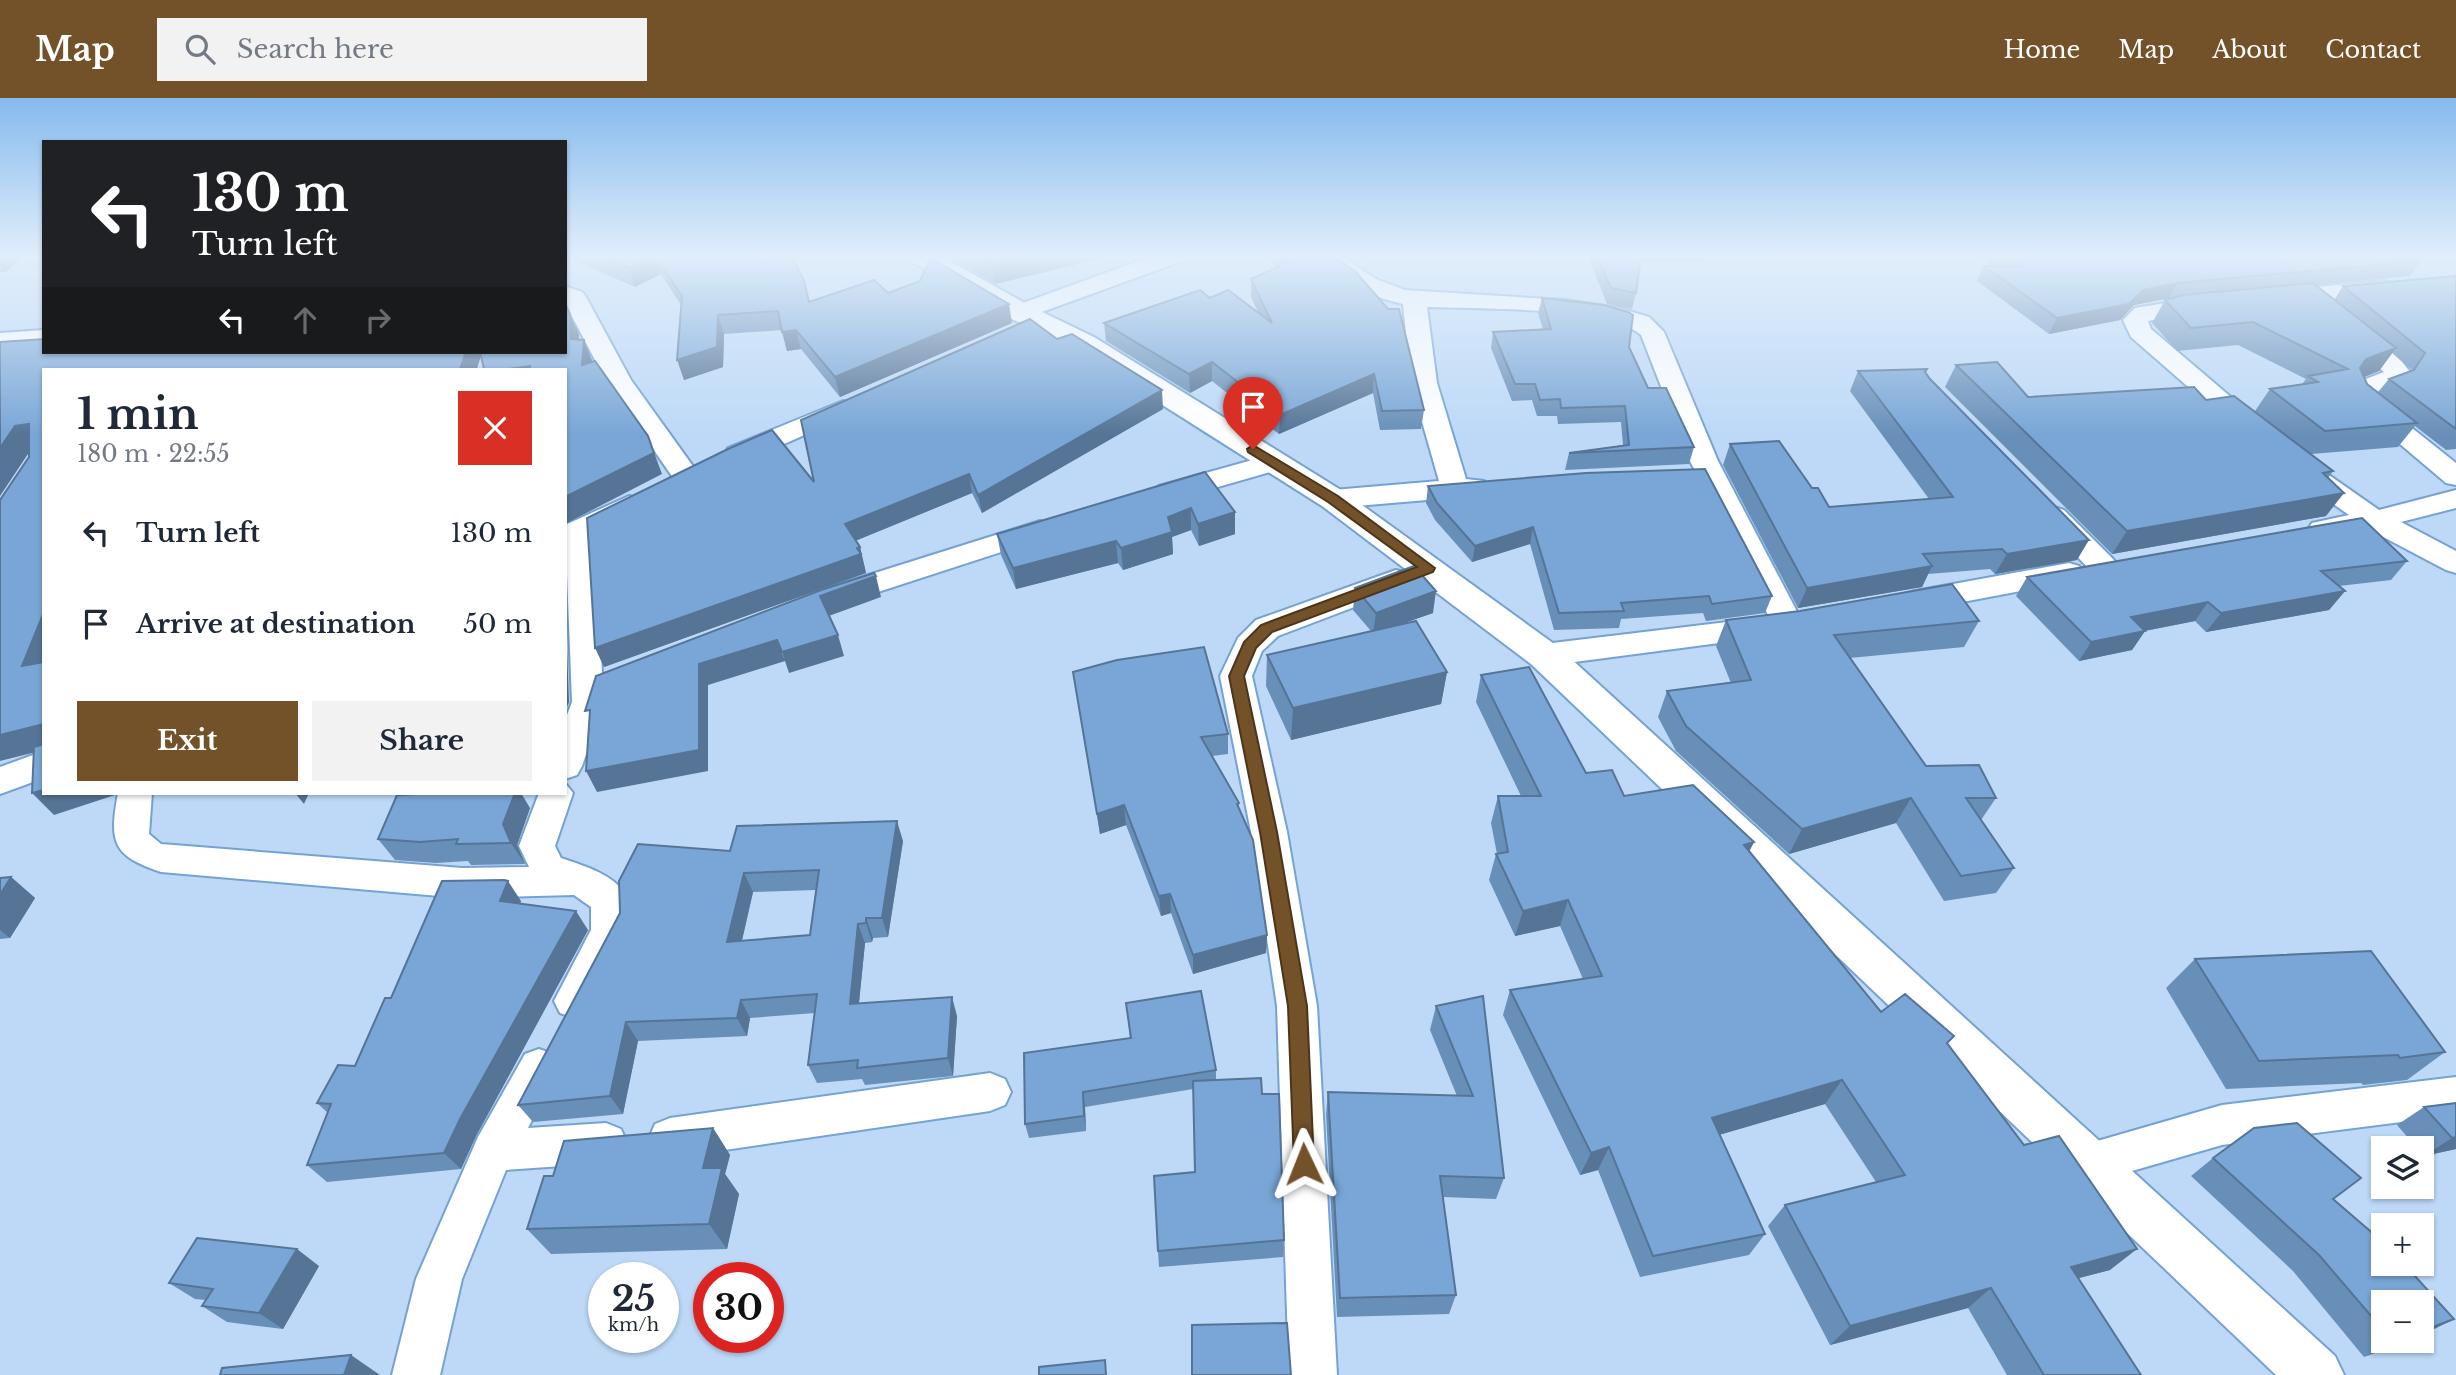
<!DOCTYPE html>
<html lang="en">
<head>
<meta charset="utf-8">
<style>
	:root { --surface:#fff; --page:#f2f2f3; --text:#1f2937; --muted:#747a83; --accent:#735229 }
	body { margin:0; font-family:"Libre Baskerville",serif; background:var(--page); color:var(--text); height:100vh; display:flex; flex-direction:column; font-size:26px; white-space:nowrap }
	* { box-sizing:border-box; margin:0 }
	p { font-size:23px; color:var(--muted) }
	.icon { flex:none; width:38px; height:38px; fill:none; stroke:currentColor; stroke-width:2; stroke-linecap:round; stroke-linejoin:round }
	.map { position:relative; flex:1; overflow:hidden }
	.drawer { position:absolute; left:42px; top:270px; width:525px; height:427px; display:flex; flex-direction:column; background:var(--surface); border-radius:0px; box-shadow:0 2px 5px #0004 }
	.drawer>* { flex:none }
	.guide { position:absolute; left:42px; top:42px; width:525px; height:214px; border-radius:0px; box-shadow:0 2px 5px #0004; background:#202124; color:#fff; overflow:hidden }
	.controls { position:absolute; left:2371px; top:1038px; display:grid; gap:14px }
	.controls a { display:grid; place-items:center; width:63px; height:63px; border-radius:0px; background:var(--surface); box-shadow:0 2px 5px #0004; font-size:35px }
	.speed { position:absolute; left:588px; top:1164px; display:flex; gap:14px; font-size:35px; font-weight:700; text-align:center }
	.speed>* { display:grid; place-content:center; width:91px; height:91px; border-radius:50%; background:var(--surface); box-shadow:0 2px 5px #0004; line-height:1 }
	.speed small { font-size:18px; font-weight:400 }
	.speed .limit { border:10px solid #d22; background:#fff; color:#111 }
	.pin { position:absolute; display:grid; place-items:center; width:60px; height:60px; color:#fff; margin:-72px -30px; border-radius:50% 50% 50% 0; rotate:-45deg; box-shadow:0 0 7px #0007 }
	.pin .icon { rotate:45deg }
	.me { position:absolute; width:77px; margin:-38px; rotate:358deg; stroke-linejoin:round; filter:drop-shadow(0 0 5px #0008) }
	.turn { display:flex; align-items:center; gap:24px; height:147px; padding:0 35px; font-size:32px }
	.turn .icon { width:91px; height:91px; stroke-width:2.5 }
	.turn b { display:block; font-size:49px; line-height:60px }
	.lanes { display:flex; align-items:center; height:66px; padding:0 35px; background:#0003; justify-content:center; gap:35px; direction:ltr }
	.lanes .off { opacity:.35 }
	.round { display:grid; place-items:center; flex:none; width:74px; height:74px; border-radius:0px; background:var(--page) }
	.head { display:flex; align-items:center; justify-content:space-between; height:119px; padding:0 35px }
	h1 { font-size:42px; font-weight:800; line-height:52px }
	.action { display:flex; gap:14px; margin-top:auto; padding:14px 35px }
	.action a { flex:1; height:80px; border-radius:0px; background:var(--accent); color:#fff; font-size:28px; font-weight:800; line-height:80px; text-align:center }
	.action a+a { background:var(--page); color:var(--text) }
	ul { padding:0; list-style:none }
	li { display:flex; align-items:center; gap:21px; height:91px; padding:0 35px }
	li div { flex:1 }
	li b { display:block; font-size:26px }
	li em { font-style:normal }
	header { display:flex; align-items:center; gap:42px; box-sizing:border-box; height:98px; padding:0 35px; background:var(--accent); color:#fff }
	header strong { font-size:33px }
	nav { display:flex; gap:38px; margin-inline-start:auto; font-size:24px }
	.search { width:490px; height:63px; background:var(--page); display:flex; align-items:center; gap:18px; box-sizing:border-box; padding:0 24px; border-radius:0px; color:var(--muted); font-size:26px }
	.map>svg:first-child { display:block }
</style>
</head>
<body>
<header>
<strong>Map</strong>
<div class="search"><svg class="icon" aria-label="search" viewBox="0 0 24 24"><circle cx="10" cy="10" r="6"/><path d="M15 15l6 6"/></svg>Search here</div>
<nav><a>Home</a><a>Map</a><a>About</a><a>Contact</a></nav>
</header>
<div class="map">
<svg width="2456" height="1277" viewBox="0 0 2456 1277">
	<rect width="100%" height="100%" fill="#bdd9f7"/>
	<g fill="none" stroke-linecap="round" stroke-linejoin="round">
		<g stroke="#75a2d2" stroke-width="4">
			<path id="minor" d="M1152,158h33l-3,5 -154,56h-16l-4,-5 4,-5z
				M1316,158h25l35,23 29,11 161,10 53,8 30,9 15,15 54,129 85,162 -4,7 -11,4 -10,-3 -13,6 -221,29 -11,-3 -5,-8 5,-8 11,-3 225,-27 -79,-156 -49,-126c-31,-29 -168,-26 -214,-28l10,76 29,96 18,2 4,6 -4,6 -10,3 -141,12 -10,-3 -4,-6 4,-6 10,-3 106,-9 -28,-98 -8,-79c-30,-7 -68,-21 -87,-48z
				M2384,183l8,2 4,5 -4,5 -111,11 -8,-2 -4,-5 4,-5 8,-2z
				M565,188l17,6 4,5 45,83 69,96 -4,6 -10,2 -10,-2 -70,-101 -41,-78z
				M2203,199l8,2 4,5 -4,5 -63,12 3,8 108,92 4,6 -4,6 -9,2 -9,-2 -110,-96 -8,-17 12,-12z
				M2351,228c21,5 47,29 59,46l-10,13 -27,9v3l83,66v22l-10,-2 -98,-83 -2,-10 4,-5 34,-13 -42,-34 -3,-5 3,-5z
				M44,232v14l-44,3v-14z
				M843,303l9,3 4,5 -4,5 -104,46 -10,2 -10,-2 -3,-6 3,-6z
				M1274,356l10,2 4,6 -4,6 -115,33 -10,-3 -4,-6 4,-6z
				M2306,366l10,2 63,44 77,-20v18l-55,14 55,29v22l-10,-3 -76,-40 -48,8 -10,-3 -4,-6 4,-6 37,-8 -53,-37 -4,-6 4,-6z
				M629,398l10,3 4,6 -4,6 -46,24 11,167 -22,64 -5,9 -12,4v-59l7,-18 -7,-177z
				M2054,409l10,3 50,50 5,7 -5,7 -10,3 -10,-3 -50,-52 -4,-6 4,-6z
				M1040,423l10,3 4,6 -4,6 -215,70 -11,-3 -4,-7 4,-7z
				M2069,465l10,3 5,7 -5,7 -164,31 -11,-3 -4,-7 4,-7 11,-3z
				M1396,472l11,3 4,7 -4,7 -129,49 -16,15 -10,25 35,156 30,174 20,369h-48l-12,-369 -26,-174 -31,-156 18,-38 18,-18z
				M44,653v27l-44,16v-27z
				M565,685l8,10 -18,53 6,12c20,7 49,15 62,33 22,31 -21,93 -35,122l-14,5 -14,-5 -6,-12 37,-71v-23l-17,-12 -112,3 -301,-26c-49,-16 -52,-30 -43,-79h34l-3,41 12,10 301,24 67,-1 -10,-21 20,-53h26z
				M539,951l14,5 6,13 -31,61 78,-5 15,6 6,14 -6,14 -15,6 -100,7 -44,109 -22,96h-48l24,-96 62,-142 47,-83z
				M990,975l15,6 6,13 -6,13 -15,6 -320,47 -15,-6 -6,-14 6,-14 15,-6z
				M2456,979v38l-234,30 -135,39 -15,-6 -6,-14 6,-14 15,-6 135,-39z"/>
		</g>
		<g stroke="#75a2d2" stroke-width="4">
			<path id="tertiary" d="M908,158h33l89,50 64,31 250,155 213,154 778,710 9,19h-68l-745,-711 -209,-158 -248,-157 -64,-31 -98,-56z"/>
		</g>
		<use href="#minor" fill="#fff" fill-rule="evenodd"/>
		<use href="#tertiary" fill="#fff" fill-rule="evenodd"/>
	</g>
	<path fill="#688fb8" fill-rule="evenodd" d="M0,158l6,16h-6z
		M568,158h224l18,46 78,-9 124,30 -172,74 -39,-48 -14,2 -5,-21 -58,4 -1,33 -39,13 -3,-75 -20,-31 -26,13 -66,-29z
		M947,158h156v2l-108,26z
		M1264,158h68l92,154 -3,19 -41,1 -7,-37 -94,41 -67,-53 -22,12 -84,-52 -2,-18 106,-25 48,14 -7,-15v-18l26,-12z
		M1588,158h119l-2,6 -64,1 -5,30 -4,16 -25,-5z
		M1977,158h438l6,5 -11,15 -94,9 18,15 9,-14 113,-11v174l-10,1 -31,-24 -17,21 -87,7 22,17 -5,7 -2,38 -214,38 -167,-167 11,-22 72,32 178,3 49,11 15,-22 32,-5 4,-5 -68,-34 -61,6 -25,-28 13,-23 6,-2 -37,7 -14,15 -71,14 -72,-53 7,-15h8zM2392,255l20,17 -23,9 -11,13 -11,-8 -3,-7 15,-6z
		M1542,200l87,49 19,41 46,59 -5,17 -124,6 4,-17 54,-8 -2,-23 -63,2 -1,-8h-20l-5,-16 -20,1 -21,-53 2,-16 50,-3 -5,-16z
		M1057,241l106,70 -181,104 -10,-20 -117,48 5,6 6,26 -262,94 210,-185z
		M1858,273l67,1 152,188 -82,14 -5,-5 -62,5 -6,13 -124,21 -75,-143 7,-21 82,44 17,19 100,-8 -79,-108z
		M1205,374l30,62 -36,12 -8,-16 -19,7 1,17 -6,2 -44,14 -5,-7 -102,26 -15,-34 -4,-21z
		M1428,388l344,110 -7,17 -59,8 -3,-8 -82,6 -2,9 -65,2 -24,-86 -58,18 -37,-42 -9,-17z
		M2407,463l-16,19 -52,6 6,5 -16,19 -123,22 -11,-11 -50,10 -13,19 -53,11 -63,-65 11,-19z
		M1355,490l78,25 -35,12 49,47 -6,32 -150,36 -25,-54 1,-31 104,-24 -18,-21z
		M1726,522l253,1 -15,26 -114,11 76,108 70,32 -15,22 33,48 -18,25 -52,8 -48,-78 -107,31 -113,-103 -18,-34 9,-26 64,-8 -15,-37z
		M1073,574l155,62v20l-16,2 27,47v6l28,126 -1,18 -73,21 -22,-61 -10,3 -35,-91 -26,9z
		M1481,577l105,98 38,23 130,46 -5,9 132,161 67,32 162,226 -32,8 63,97h-134l-39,-67 -138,37 -62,-119 17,-21 91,-23 -51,-78 -106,31 46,99 -16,21 -109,22 -42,-107 -18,5 -77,-160 7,-25 73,-11 -23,-53 -45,10 -26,-56 7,-26h1l-6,-31 7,-27h23l-45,-94z
		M530,710l-13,37 8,19 -54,1 -3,-4 -32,2 -41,-3 -17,-21z
		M903,743l-15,96 -15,1 -1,4 -7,1 -6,60 98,13 -4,60 -88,9 -3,-6 -45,4 -9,-18 7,-52 -65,5 -3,18 -109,5 -15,73 -90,8 -15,-17 212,-254zM816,792l-6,45 -68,6 11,-49z
		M11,779l24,21 -25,40 -10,1v-61z
		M521,803l-1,3 68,26 -112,206 -15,33 -134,13 -20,-17 21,-52 -11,-10 38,-37 36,-68z
		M2195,861l250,93 -38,28 -44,5 -2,-2 -135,6 -60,-101z
		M1483,898l21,182 -8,21 -53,-2 13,98 -7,19 -112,3 -11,-203 2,-22 129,4 -27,-66 6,-24z
		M1126,905l90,67v10l46,14 22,146 -1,17 -124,10 -1,-16 37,-79 -2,-83 -108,18 1,24 -57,7 -4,-14 105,-86z
		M2456,1005v46l-32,7 -2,-2v-6h-5l-20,-23 27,-18z
		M713,1030l17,27 -5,19 14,20 -12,55 -176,5 -24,-25 26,-53z
		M2213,1060l120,41 121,120 -32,16v-33h-38v38h24l-44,17 -71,-86 -102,-95z
		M319,1168l-36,63 -56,-7 -25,-16 4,-6 -11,-1 -26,-16z"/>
	<path fill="#557496" d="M0,158h23l-17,16 -6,-8z
		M651,158h4l6,18 -26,13 -6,-19z
		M1030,158h73v2l-108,26 -2,-19z
		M1352,158h22l-23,4z
		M2178,185l-9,15 -35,7 -14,15 -71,14 8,-16 86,-28z
		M1009,206l3,19 -172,74 -5,-20z
		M570,216l9,20v26l-8,-21z
		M718,217l6,19 -1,33 -39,13 -7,-20z
		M796,232l5,19 -14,2 -5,-19z
		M584,242l8,20 -1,26 -9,-21z
		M2396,250l-17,23 -30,12 17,-24z
		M466,254h16l-5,17h-17z
		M1212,264v19l-22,12 -1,-19z
		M530,268l1,3h-22z
		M1374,276l-1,19 -94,41 1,-19z
		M1162,292l1,19 -181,104 -4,-18z
		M29,326l3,24 -32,48v-48l15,-22z
		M648,338l14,38 -97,50v-27z
		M969,376l3,19 -122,50 -5,-19z
		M2344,395l-18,23 -214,38 15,-23z
		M1191,410v22l-19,7 1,17 -50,16 -2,-22 47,-31z
		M1235,414v22l-36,12 -1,-22z
		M1533,429l-3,17 -58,18 3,-16z
		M2089,442l-12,20 -82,14 12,-20z
		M1116,443l2,22 -102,26 -3,-21z
		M860,449l6,26 -262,94 -9,-19z
		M1932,468l-10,21 -124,21 9,-20z
		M876,478l5,21 -55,20 -6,-21z
		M1436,493l-3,22 -60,21 3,-21z
		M2345,493l-16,19 -123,22 15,-19z
		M565,500l4,104 -4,10z
		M2208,504l-13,19 -77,15 13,-19z
		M44,514v71l-22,-17z
		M2145,533l-13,19 -53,11 12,-19z
		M838,537l6,21 -55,17 -7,-21z
		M777,542l8,21 -77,24v86l-111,21 -11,-21 113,-107z
		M1447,574l-6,32 -150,36 2,-32z
		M44,626v26l-44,11v-26z
		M44,692v3h71v2l-61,20 -22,-22z
		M295,695h14l-5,11z
		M515,695h6l9,15 -13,37 8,19 -14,-21 -8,-19z
		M1911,700l-15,25 -107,31 13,-25z
		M1124,707l2,20 -26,9 -3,-20z
		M897,723l6,20 -15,96 -6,-19z
		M1754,744l-13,26 3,-23z
		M744,775l9,19 -16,69 -10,-19z
		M11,779l24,21 -25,40 -10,-8v-35z
		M508,783l13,20 -7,20 -14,-20z
		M1170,796l1,19 -10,3 -2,-20z
		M1568,802l-8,26 -45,10 8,-25z
		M576,813l12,19 -112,206 -15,33 -17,-16 16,-34z
		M866,820l7,20 -1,4 -6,-19z
		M858,826l7,19 -8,79 -7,-18z
		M1267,837l-1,18 -73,21v-19z
		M952,899l5,19 -4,60 -5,-18z
		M741,902l9,18 -3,18 -10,-18z
		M626,924l12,19 -15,73 -13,-18z
		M1842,982l-17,24 -127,37 14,-23z
		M1083,994l2,15 1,24 -2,-15z
		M713,1030l17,27 -5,19 14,20 -12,55 -18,-25 -6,-56z
		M2456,1039v12l-32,7 28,-18z
		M1609,1049l-11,23 -18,5 11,-22z
		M297,1151l22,17 -36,63 -24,-16z
		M2137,1151l-27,21 -65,17 26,-20z
		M1991,1190l-23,20 -138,37 20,-19z
		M2454,1221l-32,16v-4z
		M2399,1242h9l-44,17 30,-15z
		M351,1257l29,20h-36z"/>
	<path fill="#79a6d6" stroke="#557496" stroke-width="2" fill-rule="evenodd" d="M601,158h50l-22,12z
		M655,158h137l12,25 5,21 65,-22 14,13 32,-12 10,-23 79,46 -174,73 -39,-47 -14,2 -4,-21 -60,4 -1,32 -40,13 5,-64z
		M977,158h53l-37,9z
		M1288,158h44l23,15 33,38h11l25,101 -42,1 -8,-37 -94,41 -68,-53 -23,12 -85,-51 96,-33 10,8 18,-8 44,33 -21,-44 42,-19z
		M1597,158h44l-5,37 -25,-5z
		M2008,158h407l6,5 -243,22 -35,7 -14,14 -72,14 -73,-52h39z
		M2456,178v153l-67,-50 25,-9 11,-17 -82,-67z
		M2313,185l83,65 -30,11 -6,9 7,16 50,39 -92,8 -55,-42 48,-7 -10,-6 40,-7 -95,-47 -62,6 -26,-28 19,-5z
		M1542,200l62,7 24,7 5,3 -4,32 19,41h18l28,59 -125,6 60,-8 -4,-39 -64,2 -1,-9 -20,1 -5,-16h-20l-22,-52 58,-3z
		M565,205l5,11 1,25 13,1 -2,25 13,-4 53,75 6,17 -89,44v-128h-35v-3l-21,3h-25l-4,-17h85z
		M1030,221l27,20 15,-5 90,56 -184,105 -9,-21 -124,50 15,23 -3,1 4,6 -266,94 -8,-130 141,-69 44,-19 42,52 -13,-62z
		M44,241v13h422l-6,17h-416v243l-22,54 22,-4v62l-44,11v-235l29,-43v-33l-14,2 -15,22v-106z
		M1997,264l31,35 166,-10 12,13 28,-4 99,75 -10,2 21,20 -217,38 -171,-166z
		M1927,271l-2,3 5,7 159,161 -82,14 -5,-5 -79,5 9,12 -125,22 -77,-144 49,-3 33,47h6l11,19 124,-10 -95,-126z
		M1705,371l67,127 -60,8 -3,-8 -88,7 3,8 -65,2 -26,-86 -58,19 -38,-43 -9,-17 158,-13z
		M1205,374l30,40 -37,12 -7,-16 -23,9 4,15 -6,2 -45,14 -5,-7 -103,27 -16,-34z
		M2362,420l45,43 -86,10 24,20 -124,22 -13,-11 -77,15 14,14 -54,11 -64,-65z
		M1414,468l22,25 -60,22 -21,-25z
		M874,475l2,3 -56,20 18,39 -56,17 -5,-12 -78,24v86l-113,21 4,-61 -5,1 11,-35 225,-86z
		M1952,486l27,37 -145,14 92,131 53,-1 17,33h-30l48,70 -53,8 -50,-78 -109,31 -116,-103 -19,-35 84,-11 -25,-60 74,-9z
		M1416,523l31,51 -154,36 -26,-53z
		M1204,549l24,87 -27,3 38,66 -2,1 16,36 14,95 -74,20 -23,-61 -11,2 -35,-91 -27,9 -24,-142 44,-12z
		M1529,569l57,106 26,-3 12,26 69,-11 61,57 -10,3 137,167 24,-18 49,42 -7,7 77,102 35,-9 78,113 -66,18 70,108h-97l-53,-87 -141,38 -65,-121 120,-30 -63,-95 -130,38 53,116 -112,22 -44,-109 -18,6 -81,-163 92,-14 -34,-76 -45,11 -27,-57 12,-2 -10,-56h43l-60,-121z
		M44,646v46l-12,3 2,-46z
		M430,695h85l-12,31 8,19 -55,1 2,-5 -38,3 -42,-3 19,-44z
		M897,723l-15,97h-16v5l-8,1 -8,80 102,-7 -4,61 -91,10 1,-8 -50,5 9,-71 -76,6 -4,18 -111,4 -16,74 -92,9 102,-192 -1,-32 19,-37 92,7 7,-25zM819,772l-9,65 -83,7 17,-69z
		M11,779l-11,18v-17z
		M504,782l4,1 -8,20 76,10 -116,208 -16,34 -137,12 24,-61 -14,-1 21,-38 17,1 30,-68h6l51,-117z
		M2371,853l74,101 -45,6 -2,-3 -139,6 -64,-102z
		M1201,893l15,79 -133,22 1,24 -59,8 -1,-71 107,-15 -5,-35z
		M1483,898l21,182 -64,-2 16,119 -116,3 -12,-206 145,4 -37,-90z
		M1261,980l1,16h17l5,146 -126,11 -4,-75 41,-4 -2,-91z
		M2456,1005v34l-4,1 -28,-31z
		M2297,1025l64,55 -28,21 51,44v21h20l50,55 -32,12v-29h-38v29l-65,-76 -106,-97 41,-30z
		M713,1030l-10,40h19l-13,56 -182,5 17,-53h9l11,-35z
		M197,1140l100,11 -38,64 -57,-7 11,-17 -44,-6z
		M1287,1225l4,52h-99v-50z
		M351,1257l-7,20h-124l2,-7z
		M1105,1262l1,15h-67v-8z"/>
	<linearGradient id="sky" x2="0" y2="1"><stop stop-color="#86baed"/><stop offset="0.47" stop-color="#e1eefb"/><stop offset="1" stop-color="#e1eefb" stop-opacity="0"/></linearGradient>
	<rect width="2456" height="337" fill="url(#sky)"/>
	<path fill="#735229" stroke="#4b351b" stroke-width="2" d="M1253,347l85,51 97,72 -2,4 -161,60 -16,16 -12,28 33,156 30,174 7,158 -3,7 -7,3 -7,-3 -3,-7 -6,-158 -28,-174 -31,-156 15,-34 17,-17 156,-58 -89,-65 -80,-50 -1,-3z"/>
</svg>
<div class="controls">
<a><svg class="icon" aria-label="layers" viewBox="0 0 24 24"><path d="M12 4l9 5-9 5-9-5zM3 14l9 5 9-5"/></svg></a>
<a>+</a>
<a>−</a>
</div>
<div class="speed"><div>25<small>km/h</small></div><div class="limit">30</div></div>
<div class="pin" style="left:1253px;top:351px;background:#d93025"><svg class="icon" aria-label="arrive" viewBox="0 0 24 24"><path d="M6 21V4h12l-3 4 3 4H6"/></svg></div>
<svg class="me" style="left:1304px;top:1066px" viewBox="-20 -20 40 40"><path d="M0-17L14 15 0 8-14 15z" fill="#735229" stroke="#fff" stroke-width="4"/></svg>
<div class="guide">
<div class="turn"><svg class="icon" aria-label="left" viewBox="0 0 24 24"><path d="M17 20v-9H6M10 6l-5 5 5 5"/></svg><div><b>130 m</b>Turn left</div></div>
<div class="lanes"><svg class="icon" aria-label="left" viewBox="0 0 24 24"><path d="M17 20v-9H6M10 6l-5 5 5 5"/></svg><svg class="icon off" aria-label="ahead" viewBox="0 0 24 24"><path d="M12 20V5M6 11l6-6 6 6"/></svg><svg class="icon off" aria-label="right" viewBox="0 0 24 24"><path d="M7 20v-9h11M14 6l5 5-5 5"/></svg></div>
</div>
<section class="drawer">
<div class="head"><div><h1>1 min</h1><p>180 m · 22:55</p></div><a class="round" style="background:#d93025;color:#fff"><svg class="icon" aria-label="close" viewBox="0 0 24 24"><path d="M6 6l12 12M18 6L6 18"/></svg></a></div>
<ul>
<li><svg class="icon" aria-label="left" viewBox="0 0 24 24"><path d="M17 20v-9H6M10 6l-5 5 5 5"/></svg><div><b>Turn left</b></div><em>130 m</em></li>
<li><svg class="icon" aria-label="arrive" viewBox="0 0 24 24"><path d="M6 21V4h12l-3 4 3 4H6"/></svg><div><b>Arrive at destination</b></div><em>50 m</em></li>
</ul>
<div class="action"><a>Exit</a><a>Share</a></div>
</section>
</div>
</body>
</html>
